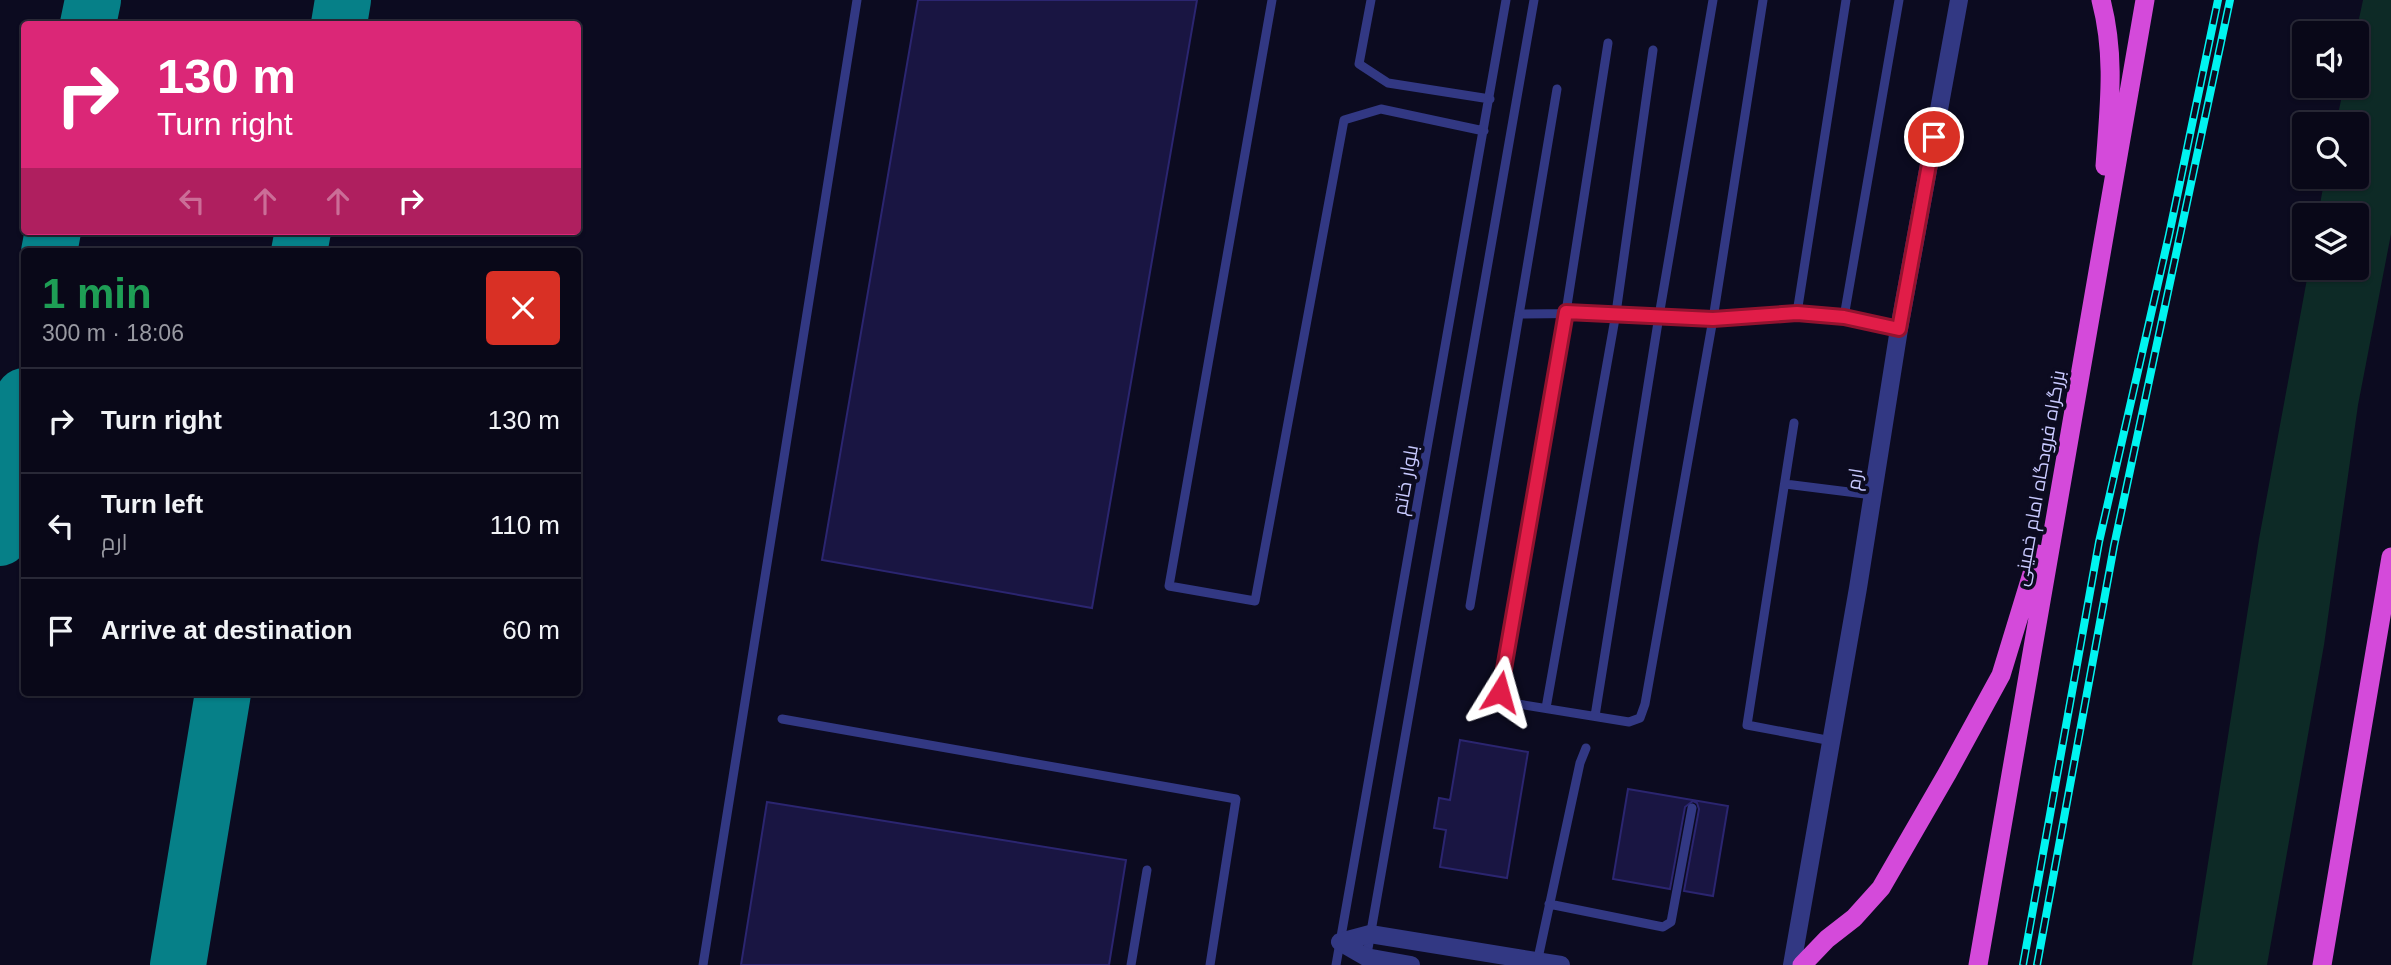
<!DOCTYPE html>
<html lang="en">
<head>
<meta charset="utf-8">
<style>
	:root { --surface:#090818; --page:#121121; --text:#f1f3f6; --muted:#999aa2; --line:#292937 }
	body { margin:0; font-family:Arial,Cairo,sans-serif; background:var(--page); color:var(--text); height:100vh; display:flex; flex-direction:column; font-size:26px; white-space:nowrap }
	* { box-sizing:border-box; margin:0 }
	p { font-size:23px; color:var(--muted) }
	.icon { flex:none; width:38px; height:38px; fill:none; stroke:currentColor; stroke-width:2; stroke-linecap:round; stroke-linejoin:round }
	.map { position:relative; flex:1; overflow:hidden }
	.sheet { position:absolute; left:21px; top:248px; width:560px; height:448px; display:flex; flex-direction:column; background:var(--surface); border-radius:7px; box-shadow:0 2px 5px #0004,0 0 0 2px var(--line) }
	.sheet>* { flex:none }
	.top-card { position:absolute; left:21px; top:21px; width:560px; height:214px; border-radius:7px; box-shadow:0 2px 5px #0004,0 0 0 2px var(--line); background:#db2777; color:#fff; overflow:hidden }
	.buttons { position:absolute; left:2292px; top:21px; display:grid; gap:14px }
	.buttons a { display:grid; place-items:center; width:77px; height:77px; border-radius:7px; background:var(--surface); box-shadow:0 2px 5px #0004,0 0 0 2px var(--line); font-size:35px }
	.pin { position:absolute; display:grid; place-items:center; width:60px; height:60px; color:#fff; margin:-30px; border:4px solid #fff; border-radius:50%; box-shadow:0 2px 7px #0007 }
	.me { position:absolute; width:77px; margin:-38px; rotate:8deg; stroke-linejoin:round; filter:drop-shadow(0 0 5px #0008) }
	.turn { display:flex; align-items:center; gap:24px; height:147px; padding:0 21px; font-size:32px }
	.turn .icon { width:91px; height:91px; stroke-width:2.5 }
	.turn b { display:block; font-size:49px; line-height:60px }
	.lanes { display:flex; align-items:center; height:66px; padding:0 21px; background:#0003; justify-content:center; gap:35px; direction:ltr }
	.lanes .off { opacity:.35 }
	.round { display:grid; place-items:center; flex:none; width:74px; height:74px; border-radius:7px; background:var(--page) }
	.headline { display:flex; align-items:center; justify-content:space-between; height:119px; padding:0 21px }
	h1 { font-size:42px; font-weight:700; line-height:52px; color:#1e9e55 }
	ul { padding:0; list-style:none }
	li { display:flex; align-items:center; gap:21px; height:105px; padding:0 21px; border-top:2px solid var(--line) }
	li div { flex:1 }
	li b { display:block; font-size:26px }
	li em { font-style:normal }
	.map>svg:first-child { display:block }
</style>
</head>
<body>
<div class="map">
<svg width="2391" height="965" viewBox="0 0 2391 965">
	<rect width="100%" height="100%" fill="#0c0b20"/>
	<path fill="#0d2a26" d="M2363,0h28v234l-33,171 -34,240 -57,320h-75l67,-426 50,-271h48v-53h-39l7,-38h32v-53h-21l8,-38h13l-1,-53z"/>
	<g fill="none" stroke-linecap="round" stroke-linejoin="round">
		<path stroke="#068088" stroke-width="56" d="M88,24l5,-24
			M339,24l4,-24
			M49,252l4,-21
			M299,252l4,-21
			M0,538l24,-142
			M178,965l45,-272"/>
	</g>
	<path fill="#191542" stroke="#2b2570" stroke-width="2" d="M918,0h279l-105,608 -270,-48z
		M1460,740l68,12 -21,126 -67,-11 6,-37 -12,-2 5,-30 11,2z
		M1628,789l100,17 -15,90 -29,-5 15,-82 -2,-6 -4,-2 -8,6 -15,82 -57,-10z
		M767,802l359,58 -17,105h-368z"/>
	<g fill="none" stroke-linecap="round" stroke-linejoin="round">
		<path stroke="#323883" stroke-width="9" d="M1272,0l-103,586 86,15 89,-481 37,-11 103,22
			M1371,0l-12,64 29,19 102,16
			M1608,43l-42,269 -66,380 12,11 117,19 11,-4 5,-14 68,-385 50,-319
			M1797,313l49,-313
			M1519,314l97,-1 97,6 84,-6 47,4 55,12
			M1844,317l55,-317
			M1794,423l-47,302 85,16
			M1785,484l88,11
			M1470,606l87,-517
			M1546,708l70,-395 37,-263
			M1595,716l64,-400 54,-316
			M782,719l454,80 -26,166
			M1549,904l114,23 8,-5 21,-114
			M1366,960l168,-960
			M1537,963l43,-200 6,-15
			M703,965l154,-965
			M1131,965l16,-95
			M1336,965l170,-965"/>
		<path stroke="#323883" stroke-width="18" d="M1411,965l-45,-8 -26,-15 30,-8 191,31
			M1792,965l66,-377 41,-259 60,-329"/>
		<path stroke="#d44ada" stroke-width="19" d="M2101,0c15,57 8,108 4,166
			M1802,965l25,-26 27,-21 27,-30 67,-116 53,-97 37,-121
			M1978,965l167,-965
			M2322,965l69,-408"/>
		<g stroke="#00f4f0" stroke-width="8">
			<path id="rail" d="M2023,965l76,-423 70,-307 49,-235
				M2037,965l77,-419 116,-546"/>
		</g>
		<use href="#rail" stroke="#0c0b20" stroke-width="5" stroke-dasharray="16" stroke-linecap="butt"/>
	</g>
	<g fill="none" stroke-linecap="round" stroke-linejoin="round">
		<g stroke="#92132f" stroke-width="18">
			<path id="route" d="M1500,692l66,-380 147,7 84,-6 47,4 55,12 35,-192"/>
		</g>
		<use href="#route" stroke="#e11d48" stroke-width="12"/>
	</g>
	<g text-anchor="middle" stroke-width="7" stroke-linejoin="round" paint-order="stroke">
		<g font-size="19" fill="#c9caff" stroke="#0c0b20">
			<text transform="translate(2039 478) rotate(-80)" y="7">بزرگراه فرودگاه امام خمینی</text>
			<text transform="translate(1854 479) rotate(-81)" y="7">ارم</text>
			<text transform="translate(1405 480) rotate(-80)" y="7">بلوار خاتم</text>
		</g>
	</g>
</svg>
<div class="buttons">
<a><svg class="icon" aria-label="sound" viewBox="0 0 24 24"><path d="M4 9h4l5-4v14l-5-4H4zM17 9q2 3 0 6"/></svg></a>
<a><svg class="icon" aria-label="search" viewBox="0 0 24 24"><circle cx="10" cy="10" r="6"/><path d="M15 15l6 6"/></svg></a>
<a><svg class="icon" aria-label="layers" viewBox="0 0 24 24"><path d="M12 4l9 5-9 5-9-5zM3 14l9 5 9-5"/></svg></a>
</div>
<div class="pin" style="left:1934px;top:137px;background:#d93025"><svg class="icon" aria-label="arrive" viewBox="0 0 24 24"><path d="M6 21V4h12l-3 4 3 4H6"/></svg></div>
<svg class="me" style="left:1500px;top:692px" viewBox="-20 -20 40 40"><path d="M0-17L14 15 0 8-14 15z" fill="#e11d48" stroke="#fff" stroke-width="4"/></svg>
<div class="top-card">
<div class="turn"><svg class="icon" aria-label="right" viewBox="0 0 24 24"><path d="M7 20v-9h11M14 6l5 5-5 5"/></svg><div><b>130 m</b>Turn right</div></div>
<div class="lanes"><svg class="icon off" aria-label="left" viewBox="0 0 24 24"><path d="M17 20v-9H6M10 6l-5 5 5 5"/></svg><svg class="icon off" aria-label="ahead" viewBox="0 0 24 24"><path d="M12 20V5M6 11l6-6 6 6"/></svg><svg class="icon off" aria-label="ahead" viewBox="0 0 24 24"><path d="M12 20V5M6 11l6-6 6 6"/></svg><svg class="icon" aria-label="right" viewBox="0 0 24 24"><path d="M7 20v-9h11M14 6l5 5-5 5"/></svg></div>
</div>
<section class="sheet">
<div class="headline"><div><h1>1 min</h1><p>300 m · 18:06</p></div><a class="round" style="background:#d93025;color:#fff"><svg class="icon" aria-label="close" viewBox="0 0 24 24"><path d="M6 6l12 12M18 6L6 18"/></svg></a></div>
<ul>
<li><svg class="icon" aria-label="right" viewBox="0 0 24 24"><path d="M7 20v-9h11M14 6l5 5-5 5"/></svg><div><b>Turn right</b></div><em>130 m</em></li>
<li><svg class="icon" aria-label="left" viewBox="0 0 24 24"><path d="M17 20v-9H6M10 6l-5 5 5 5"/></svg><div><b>Turn left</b><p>ارم</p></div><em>110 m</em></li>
<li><svg class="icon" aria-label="arrive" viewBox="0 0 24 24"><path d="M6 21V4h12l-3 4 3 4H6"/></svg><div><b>Arrive at destination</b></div><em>60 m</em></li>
</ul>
</section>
</div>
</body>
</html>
